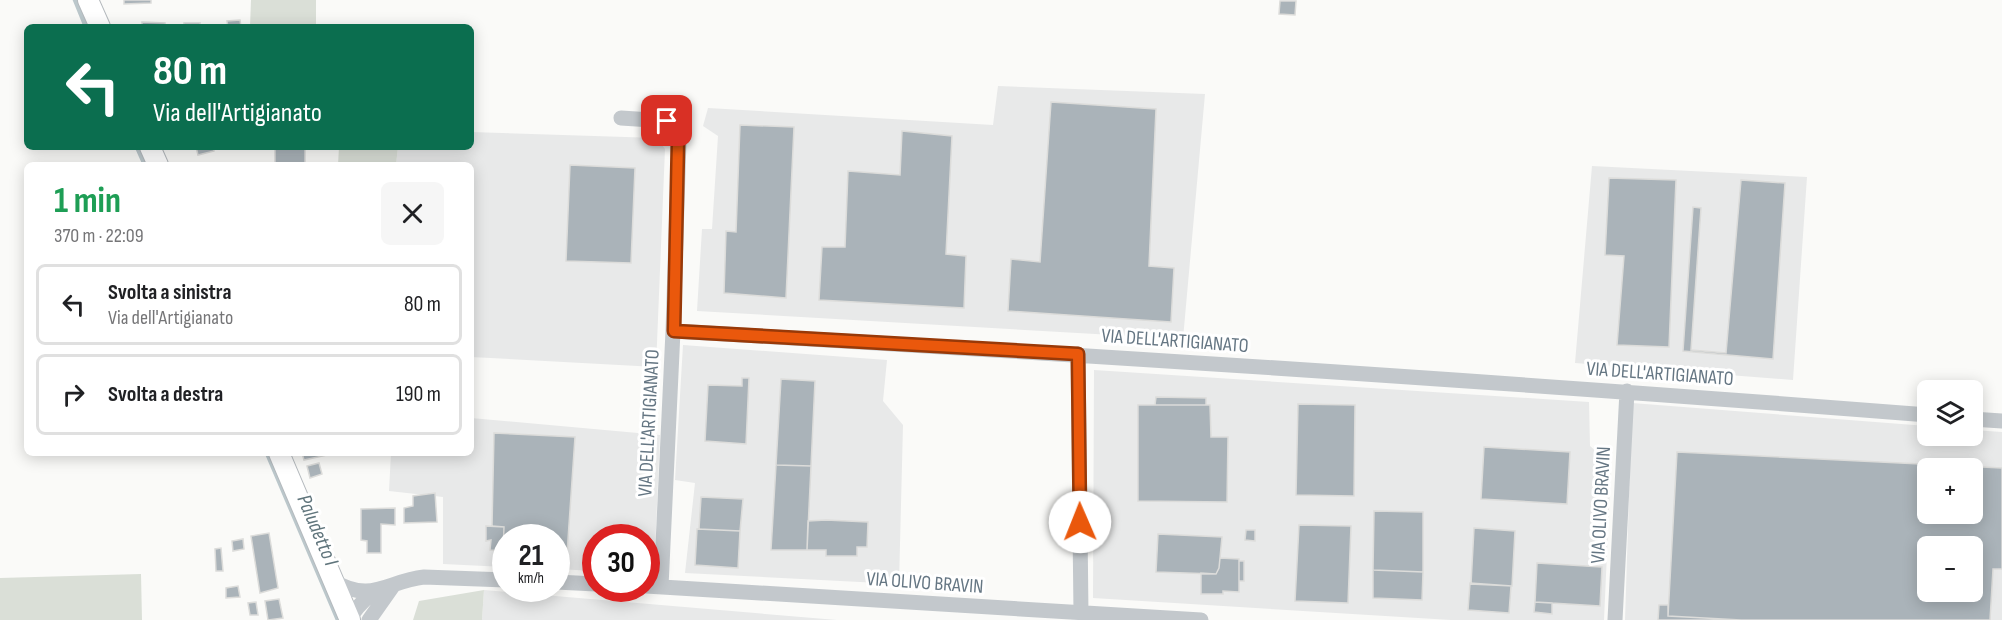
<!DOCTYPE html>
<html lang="it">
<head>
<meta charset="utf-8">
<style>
	:root { --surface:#fff; --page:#f6f6f6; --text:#202124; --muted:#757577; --line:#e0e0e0 }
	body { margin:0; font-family:"Sofia Sans Condensed",sans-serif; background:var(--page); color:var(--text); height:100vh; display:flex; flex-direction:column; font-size:22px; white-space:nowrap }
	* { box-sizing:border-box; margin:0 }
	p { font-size:20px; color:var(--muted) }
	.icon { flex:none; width:33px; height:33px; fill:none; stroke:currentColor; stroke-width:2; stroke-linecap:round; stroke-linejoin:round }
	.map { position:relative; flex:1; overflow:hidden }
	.drawer { position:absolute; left:24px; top:162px; width:450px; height:294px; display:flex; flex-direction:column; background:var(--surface); border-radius:9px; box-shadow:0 3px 15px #0003 }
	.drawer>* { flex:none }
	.top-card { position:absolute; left:24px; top:24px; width:450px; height:126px; border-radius:9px; box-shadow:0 3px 15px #0003; background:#0b6e4f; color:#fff; overflow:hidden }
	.controls { position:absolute; left:1917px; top:380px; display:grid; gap:12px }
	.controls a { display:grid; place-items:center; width:66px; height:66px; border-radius:9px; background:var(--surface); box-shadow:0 3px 15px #0003; font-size:30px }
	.speed { position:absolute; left:492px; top:524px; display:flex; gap:12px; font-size:30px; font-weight:700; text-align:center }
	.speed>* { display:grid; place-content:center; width:78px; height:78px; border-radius:50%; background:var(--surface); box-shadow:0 3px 15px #0003; line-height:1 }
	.speed small { font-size:15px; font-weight:400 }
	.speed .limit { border:9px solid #d22; background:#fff; color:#111 }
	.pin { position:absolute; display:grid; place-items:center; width:51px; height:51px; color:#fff; margin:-26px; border-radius:12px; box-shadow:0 3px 9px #0006 }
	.me { position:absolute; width:66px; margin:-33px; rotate:359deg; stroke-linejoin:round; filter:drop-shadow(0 0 4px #0008) }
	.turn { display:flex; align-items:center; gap:21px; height:126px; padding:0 30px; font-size:27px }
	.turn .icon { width:78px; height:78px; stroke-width:2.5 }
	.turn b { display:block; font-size:42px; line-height:51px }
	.round { display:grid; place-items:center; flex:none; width:63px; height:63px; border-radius:9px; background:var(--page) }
	.overview { display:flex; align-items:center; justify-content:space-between; height:102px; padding:0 30px }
	h1 { font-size:36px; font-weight:700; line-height:45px; color:#1e9e55 }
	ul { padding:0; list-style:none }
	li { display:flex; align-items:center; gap:18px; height:81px; margin:0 12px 9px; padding:0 18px; border:3px solid var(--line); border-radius:9px }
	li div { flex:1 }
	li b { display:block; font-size:22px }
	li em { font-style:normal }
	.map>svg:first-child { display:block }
</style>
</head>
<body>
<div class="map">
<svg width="2002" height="620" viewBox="0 0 2002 620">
	<rect width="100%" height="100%" fill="#fafaf8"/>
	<path fill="#e8e9e9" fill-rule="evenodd" d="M998,86l207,8 -22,245 -486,-28 5,-82h10l6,-93 -15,-10 5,-18 285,17z
		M471,132l186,6 8,11 -9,218 -185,-10v-192h-75l2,-18h73z
		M1592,166l215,11 -14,203 -218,-17z
		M683,345l204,15 -4,41 20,24 -4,159 -214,-11 10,-90 -20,-3z
		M1094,370l495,32 1,44 21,18 -7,156h-153l-358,-22z
		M1632,403l295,23 1,9h44l1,-5 29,2v188h-377zM1928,468h44v45h-44zM1928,546h44v45h-44z
		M471,418l189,17 -6,139 -7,-1 -1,-36h-50l-1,34 -38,-2 -1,-32h-50l-1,30 -62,-3v-67l-54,-6 2,-38h80z
		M484,590l353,30h-355z"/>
	<path fill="#dadfd7" d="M251,0h65v27h-66z
		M339,147h59l-2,18h-58z
		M141,574l1,46h-142v-42z
		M484,590l-2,30h-69l6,-19z"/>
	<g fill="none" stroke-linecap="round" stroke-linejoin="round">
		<path stroke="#bbc7cb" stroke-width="4.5" d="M75,0l11,27
			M137,147l8,18
			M267,453l71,167"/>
	</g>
	<path fill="#aab3b9" stroke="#dcdcda" stroke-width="1.5" fill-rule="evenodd" d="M124,0h27v3l-27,1z
		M1280,1h16l-1,14 -16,-1z
		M240,20l1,7h-13l-1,-6z
		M142,22l23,1v4h-23z
		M184,23h16l-1,4h-15z
		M1051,102l105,7 -7,157 25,2 -3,54 -163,-11 3,-52 29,3z
		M740,125l54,2 -8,171 -62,-5 2,-62 10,1z
		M902,131l50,5 -6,118 20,2 -2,52 -145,-8 3,-53h23l3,-76 52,4z
		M196,147h17l1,4 -16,4z
		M275,147h30v18h-30z
		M570,165l65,3 -4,95 -65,-2z
		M1609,178l67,2 -7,167 -52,-2 7,-89 -19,-1z
		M1741,180l44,3 -12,176 -90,-8 10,-144 8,1 -10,142 35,3z
		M742,378h7l-3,66 -41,-3 3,-56 34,1z
		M781,379l34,2 -4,85 -35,-1z
		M1156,397l50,1v7h-51z
		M1298,404l57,1 -1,91 -58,-1z
		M1138,405h72l1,32h17l-1,65 -89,-1z
		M494,433l81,4 -8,117 -11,-1v-16h-50v14h-3l1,-24 -12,-1z
		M1484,447l86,5 -3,52 -86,-5z
		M1677,452l325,16v101h-9l-3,51h-249l-73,-4zM1928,468h44v45h-44zM1928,546h44v45h-44z
		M302,453h24l1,2 -23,5z
		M319,463l3,11 -12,4 -3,-12z
		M776,465l35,1 -4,84h-36z
		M435,493l2,29 -33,1v-15l9,-2v-10z
		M701,497l42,2 -3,32 -41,-2z
		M395,508v17l-14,-1v29h-14v-12l-6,-1v-31z
		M1374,511l49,1v60l-50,-2z
		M826,520l42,2 -1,25h-10v9h-31v-6h-19l1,-29z
		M1299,525l52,1 -3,77 -53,-2z
		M486,526l18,1 -1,24 -13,-1 1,-10 -5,1z
		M1474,528l41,3 -3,55 -41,-2z
		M697,529l43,2 -2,37 -43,-3z
		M1246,530h9v11l-10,-1z
		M269,533l9,55 -18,5 -9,-57z
		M1158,534l64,3 -3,31 -3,6 -60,-2z
		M243,539l1,10 -11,2 -1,-10z
		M221,548l2,23h-7l-1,-22z
		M1220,558l19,1v33l-16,-1v3h-22v-21l15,1 3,-6z
		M1239,561h5v20h-5z
		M1537,563l65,4 -2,39 -65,-4z
		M1373,570l50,2 -1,28 -49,-2z
		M1470,583l41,3 -2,27 -41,-3z
		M238,586l2,11 -14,1v-10z
		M279,599l4,19 -15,2 -3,-19z
		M256,602l2,13h-8l-2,-12z
		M1535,602l17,1v11l-18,-2z
		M1659,605h9v11l73,4h-83z"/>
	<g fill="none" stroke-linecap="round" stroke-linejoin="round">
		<g stroke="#b5babe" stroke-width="22">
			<path id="major" d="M88,0l12,27
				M150,147l8,18
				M279,453l71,167"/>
		</g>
		<path stroke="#c3c8cc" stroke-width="15" d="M621,118l46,3 10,10 2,10 -6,190 -12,256
			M673,331c419,24 837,51 1255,84
			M1078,354l3,259
			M1972,419l30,2
			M333,581c39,23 54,0 91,-4l82,3
			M556,582l40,2
			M646,586l555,34
			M349,619c8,-12 17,-23 30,-29
			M369,620l24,-34
			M1615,620l12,-229"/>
		<use href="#major" stroke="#fff" stroke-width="20"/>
	</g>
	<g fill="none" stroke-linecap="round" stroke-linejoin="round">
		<g stroke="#983908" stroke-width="15">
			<path id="route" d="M667,121l10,10 1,10 -4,190 404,23 2,168"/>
		</g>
		<use href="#route" stroke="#ea580c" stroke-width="10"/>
	</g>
	<g text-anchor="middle" stroke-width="6" stroke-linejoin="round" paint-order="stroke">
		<g font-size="20" fill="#657683" stroke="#fff">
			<text transform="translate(1175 340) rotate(4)" y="7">VIA DELL'ARTIGIANATO</text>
			<text transform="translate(1660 373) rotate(4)" y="7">VIA DELL'ARTIGIANATO</text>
			<text transform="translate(648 423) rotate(-87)" y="7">VIA DELL'ARTIGIANATO</text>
			<text transform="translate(1600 505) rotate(-87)" y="7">VIA OLIVO BRAVIN</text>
			<text transform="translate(925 582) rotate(4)" y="7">VIA OLIVO BRAVIN</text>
		</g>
		<g font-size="21" font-style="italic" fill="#60757c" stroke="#fff">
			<text transform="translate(318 530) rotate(67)" y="7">Paludetto I</text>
		</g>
	</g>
</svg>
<div class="controls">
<a><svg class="icon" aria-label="layers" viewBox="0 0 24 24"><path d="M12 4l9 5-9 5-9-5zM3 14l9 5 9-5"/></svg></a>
<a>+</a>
<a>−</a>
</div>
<div class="speed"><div>21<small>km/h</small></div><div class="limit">30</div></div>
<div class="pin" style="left:667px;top:121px;background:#d93025"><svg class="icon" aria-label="arrive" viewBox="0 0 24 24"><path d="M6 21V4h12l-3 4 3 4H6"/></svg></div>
<svg class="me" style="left:1080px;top:522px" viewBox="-20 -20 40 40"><circle r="19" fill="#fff"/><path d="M0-13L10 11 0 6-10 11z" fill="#ea580c"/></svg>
<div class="top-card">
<div class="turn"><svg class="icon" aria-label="left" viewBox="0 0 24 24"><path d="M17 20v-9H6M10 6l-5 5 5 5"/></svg><div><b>80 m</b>Via dell'Artigianato</div></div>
</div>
<section class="drawer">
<div class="overview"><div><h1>1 min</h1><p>370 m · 22:09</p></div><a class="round"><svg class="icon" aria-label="close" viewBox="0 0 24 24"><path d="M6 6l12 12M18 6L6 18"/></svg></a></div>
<ul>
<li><svg class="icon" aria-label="left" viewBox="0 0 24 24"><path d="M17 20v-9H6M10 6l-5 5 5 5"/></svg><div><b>Svolta a sinistra</b><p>Via dell'Artigianato</p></div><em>80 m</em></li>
<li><svg class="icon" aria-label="right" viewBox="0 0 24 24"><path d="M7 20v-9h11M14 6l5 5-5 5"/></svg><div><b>Svolta a destra</b></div><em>190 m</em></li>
</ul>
</section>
</div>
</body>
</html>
